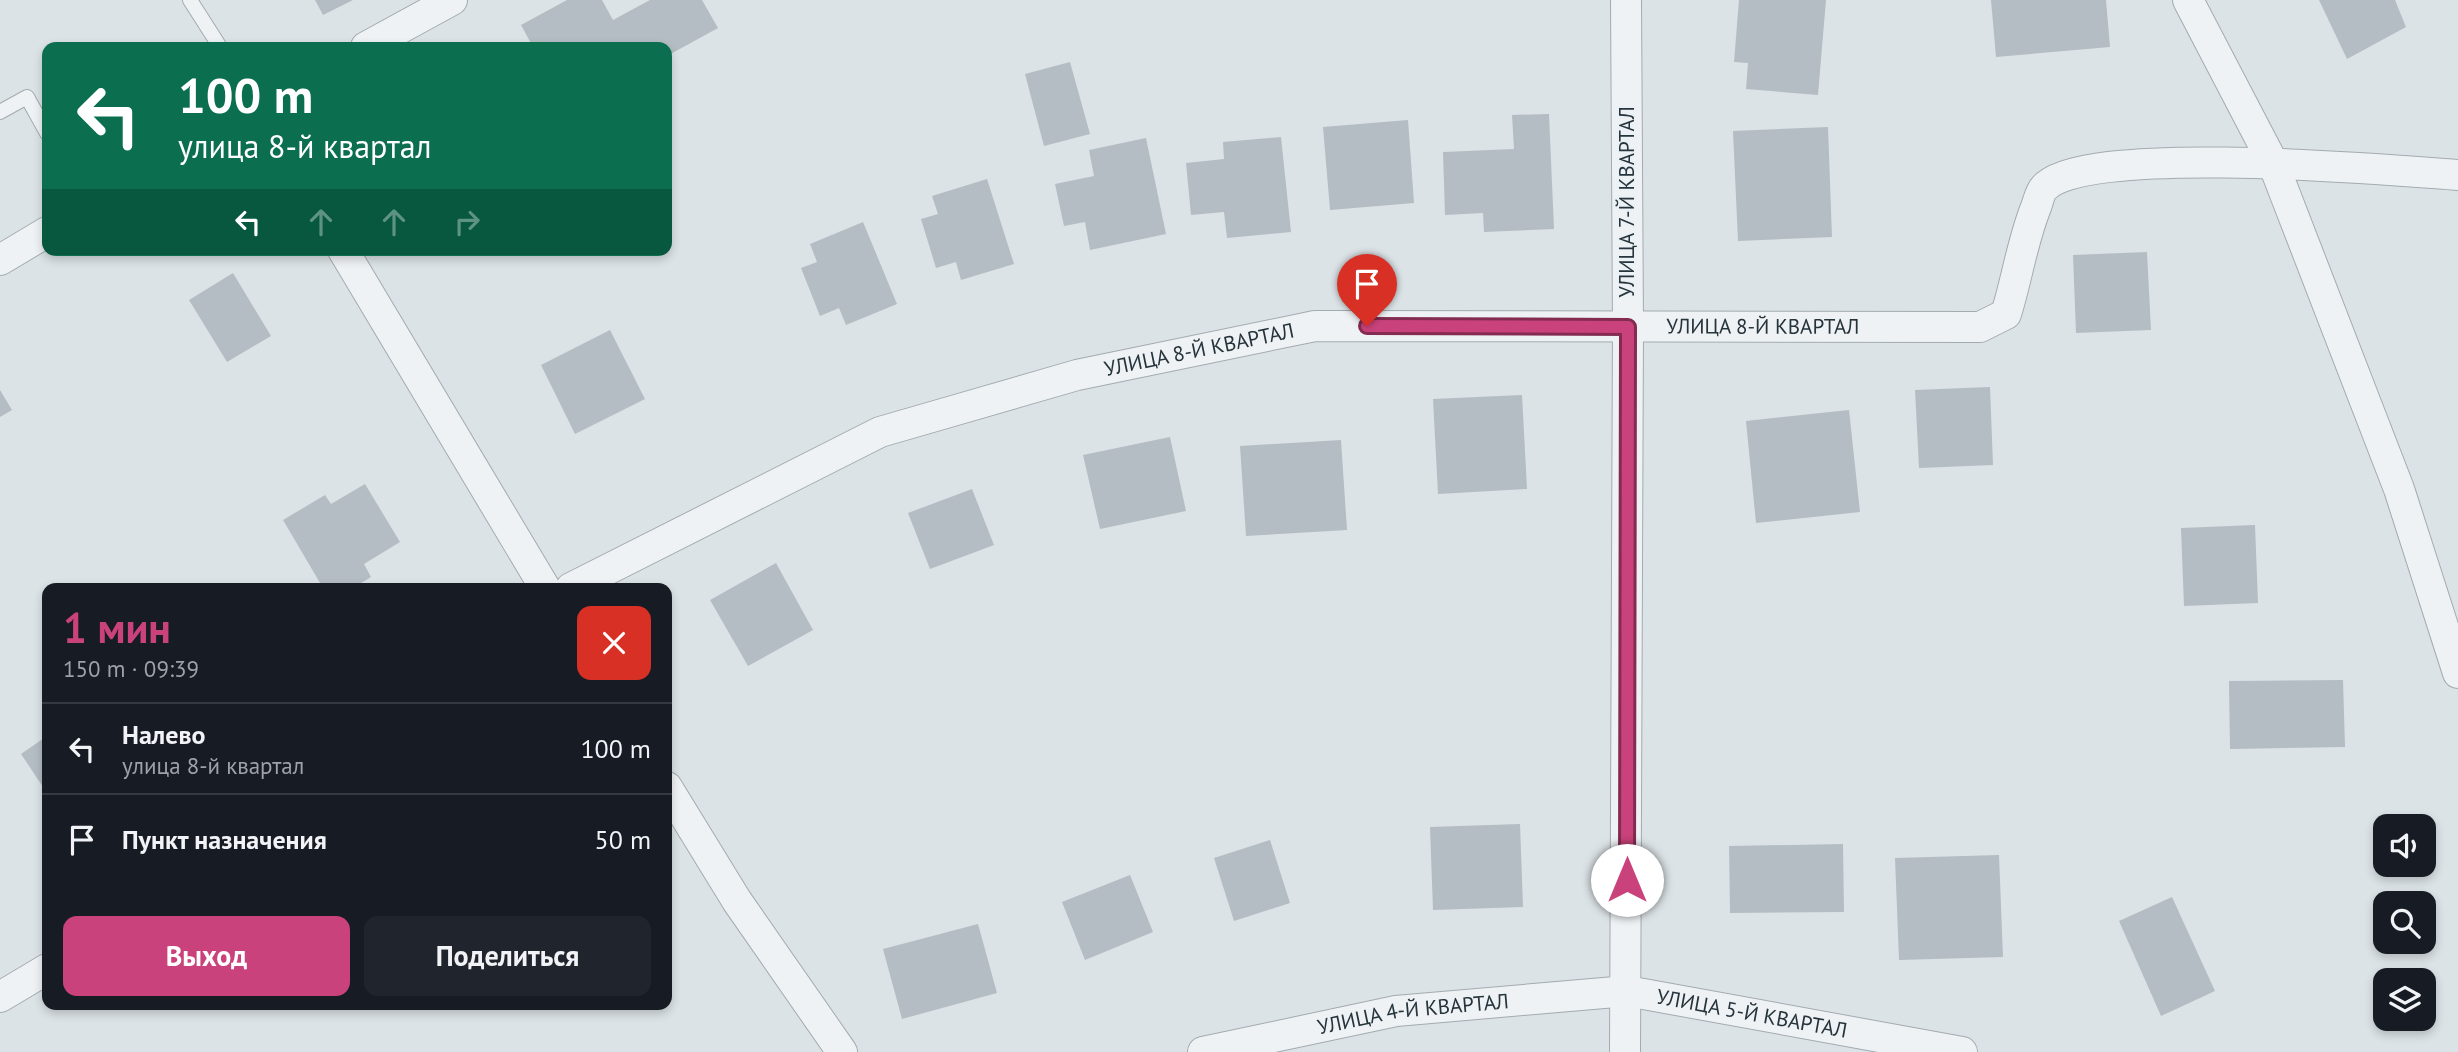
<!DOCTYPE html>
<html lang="ru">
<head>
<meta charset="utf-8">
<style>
	:root { --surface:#171b24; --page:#20242c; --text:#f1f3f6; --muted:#9ea1a6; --line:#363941; --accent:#ca427b }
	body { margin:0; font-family:"PT Sans",sans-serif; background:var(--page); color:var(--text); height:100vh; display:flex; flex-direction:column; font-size:26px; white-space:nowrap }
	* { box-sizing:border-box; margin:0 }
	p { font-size:23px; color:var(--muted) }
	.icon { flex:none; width:38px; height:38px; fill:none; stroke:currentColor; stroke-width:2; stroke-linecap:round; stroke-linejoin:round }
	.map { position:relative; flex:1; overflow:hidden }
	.sheet { position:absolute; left:42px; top:583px; width:630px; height:427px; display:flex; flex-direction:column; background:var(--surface); border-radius:14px; box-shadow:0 4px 10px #0003 }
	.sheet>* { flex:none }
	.hud { position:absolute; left:42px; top:42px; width:630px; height:214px; border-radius:14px; box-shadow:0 4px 10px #0003; background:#0b6e4f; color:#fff; overflow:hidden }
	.buttons { position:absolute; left:2373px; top:814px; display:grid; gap:14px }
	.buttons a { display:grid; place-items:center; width:63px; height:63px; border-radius:14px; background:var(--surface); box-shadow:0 4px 10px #0003; font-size:35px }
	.pin { position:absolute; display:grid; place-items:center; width:60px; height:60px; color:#fff; margin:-72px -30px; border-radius:50% 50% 50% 0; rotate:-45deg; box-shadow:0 0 7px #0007 }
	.pin .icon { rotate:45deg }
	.me { position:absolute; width:77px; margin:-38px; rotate:0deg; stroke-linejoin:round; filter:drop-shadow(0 0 5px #0008) }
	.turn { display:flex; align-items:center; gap:24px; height:147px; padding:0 21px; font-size:32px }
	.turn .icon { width:91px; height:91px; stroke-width:2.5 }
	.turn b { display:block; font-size:49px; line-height:60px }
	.lanes { display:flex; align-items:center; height:66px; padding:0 21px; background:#0003; justify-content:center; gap:35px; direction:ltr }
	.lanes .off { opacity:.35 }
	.round { display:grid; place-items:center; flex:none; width:74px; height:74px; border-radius:14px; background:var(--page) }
	.head { display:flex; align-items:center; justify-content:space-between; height:119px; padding:0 21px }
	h1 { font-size:42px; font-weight:700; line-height:52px; color:var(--accent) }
	.primary-button { display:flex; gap:14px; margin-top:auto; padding:14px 21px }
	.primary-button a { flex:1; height:80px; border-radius:14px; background:var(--accent); color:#fff; font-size:28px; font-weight:700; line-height:80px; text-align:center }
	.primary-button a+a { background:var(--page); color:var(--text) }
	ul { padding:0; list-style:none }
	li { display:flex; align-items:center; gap:21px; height:91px; padding:0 21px; border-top:2px solid var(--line) }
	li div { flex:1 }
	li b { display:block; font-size:26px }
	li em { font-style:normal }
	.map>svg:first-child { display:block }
</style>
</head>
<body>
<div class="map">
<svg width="2458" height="1052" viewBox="0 0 2458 1052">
	<rect width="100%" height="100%" fill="#dce3e6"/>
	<path fill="#b4bdc3" d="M315,0h38l-30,15z
		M567,0h35l11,20 37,-20h52l16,28 -51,28v-9h-134l-12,-22z
		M1739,0h87l-8,95 -72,-6 2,-26 -14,-1z
		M1991,0h115l4,47 -114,10z
		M2319,0h76l11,27 -59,32z
		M1070,62l20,72 -46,12 -19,-72z
		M1549,114l5,115 -70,3 -1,-19 -38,2 -2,-63 71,-3 -2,-34z
		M1408,120l6,83 -84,7 -7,-83z
		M1828,127l4,110 -94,4 -5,-110z
		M1281,137l10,95 -64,6 -3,-26 -33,3 -5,-52 38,-4 -1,-17z
		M1146,138l20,96 -76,16 -5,-28 -21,4 -9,-42 39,-8 -5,-26z
		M987,179l27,85 -53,16 -5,-18 -20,6 -15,-49 17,-5 -6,-18z
		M863,222l34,82 -51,21 -7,-17 -19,8 -19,-48 16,-6 -7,-18z
		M2147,252l4,78 -75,3 -3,-78z
		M233,273l38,63 -44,26 -38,-62z
		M610,330l35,69 -70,35 -34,-69z
		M1990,387l3,78 -74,3 -4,-78z
		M0,390l12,20 -12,7z
		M1522,395l5,94 -89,5 -5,-95z
		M1849,410l11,102 -104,11 -10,-102z
		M1170,437l16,74 -86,18 -17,-74z
		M1341,440l6,90 -101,6 -6,-90z
		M365,484l35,58 -36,22 7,13 -18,11h-30l-40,-68 42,-25 6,9z
		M972,489l22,56 -64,24 -22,-56z
		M2255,525l3,78 -74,3 -3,-78z
		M776,563l37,67 -65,36 -38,-66z
		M2343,680l2,67 -115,2 -1,-68z
		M47,736v57l-26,-39z
		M1520,824l3,83 -90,3 -3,-83z
		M1270,840l20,63 -56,18 -20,-63z
		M1843,844l1,68 -114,1 -1,-67z
		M1999,855l4,102 -104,3 -4,-102z
		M1130,875l23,57 -68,28 -23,-58z
		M2172,897l43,94 -54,25 -42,-95z
		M978,924l19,69 -95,26 -19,-70z"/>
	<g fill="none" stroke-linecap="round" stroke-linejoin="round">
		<g stroke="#a2abb0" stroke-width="16">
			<path id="service" d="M190,0l30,47
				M0,112l27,-15 20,36"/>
		</g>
		<g stroke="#a2abb0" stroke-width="32">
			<g id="minor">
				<path d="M2188,0l85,163 126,326 59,184"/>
				<path d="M366,47l86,-47"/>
				<path d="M343,250l202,338"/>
				<path d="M0,260l47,-28"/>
				<path id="s1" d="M571,588l309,-156 197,-57 238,-49 665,1 26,-13c11,-35 16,-72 30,-107 2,-5 4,-15 8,-19 38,-45 347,-18 414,-13"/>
				<path d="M667,787l70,114 105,151"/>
				<path d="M0,997l47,-28"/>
				<path id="s2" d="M1203,1052l193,-41 231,-20 335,61"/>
				<path d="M1625,1052l3,-725 -2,-327"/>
			</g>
		</g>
		<use href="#service" stroke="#eff2f5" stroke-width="14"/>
		<use href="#minor" stroke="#eff2f5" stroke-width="30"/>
	</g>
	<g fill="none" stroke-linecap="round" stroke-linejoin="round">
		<g stroke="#832b50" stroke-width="18">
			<path id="route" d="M1367,326l261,1 -1,553"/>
		</g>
		<use href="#route" stroke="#ca427b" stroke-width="12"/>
	</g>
	<g text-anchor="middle" stroke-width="5" stroke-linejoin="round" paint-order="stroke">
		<g font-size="21" fill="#26343c" stroke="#ebf1f4">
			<text transform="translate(1627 202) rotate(-90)" y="7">УЛИЦА 7-Й КВАРТАЛ</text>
			<text dy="7" stroke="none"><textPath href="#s1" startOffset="1242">УЛИЦА 8-Й КВАРТАЛ</textPath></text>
			<text dy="7" stroke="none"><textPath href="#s1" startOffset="676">УЛИЦА 8-Й КВАРТАЛ</textPath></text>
			<text dy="7" stroke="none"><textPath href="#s2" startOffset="556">УЛИЦА 5-Й КВАРТАЛ</textPath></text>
			<text dy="7" stroke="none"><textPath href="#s2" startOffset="214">УЛИЦА 4-Й КВАРТАЛ</textPath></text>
		</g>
	</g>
</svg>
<div class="buttons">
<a><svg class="icon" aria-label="sound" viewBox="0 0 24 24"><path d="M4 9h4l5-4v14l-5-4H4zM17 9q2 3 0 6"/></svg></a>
<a><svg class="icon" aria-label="search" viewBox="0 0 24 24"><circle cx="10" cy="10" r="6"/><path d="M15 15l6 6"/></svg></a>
<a><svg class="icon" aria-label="layers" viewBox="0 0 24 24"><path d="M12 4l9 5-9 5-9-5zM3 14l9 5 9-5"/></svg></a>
</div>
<div class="pin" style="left:1367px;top:326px;background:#d93025"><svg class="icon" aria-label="arrive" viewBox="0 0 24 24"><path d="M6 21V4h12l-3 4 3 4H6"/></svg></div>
<svg class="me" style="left:1627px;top:880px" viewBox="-20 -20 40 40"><circle r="19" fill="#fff"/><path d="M0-13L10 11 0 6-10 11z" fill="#ca427b"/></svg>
<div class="hud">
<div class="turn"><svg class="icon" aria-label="left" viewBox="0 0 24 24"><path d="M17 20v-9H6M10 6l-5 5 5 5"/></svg><div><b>100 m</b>улица 8-й квартал</div></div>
<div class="lanes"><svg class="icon" aria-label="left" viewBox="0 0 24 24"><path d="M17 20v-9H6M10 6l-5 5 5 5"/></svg><svg class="icon off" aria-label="ahead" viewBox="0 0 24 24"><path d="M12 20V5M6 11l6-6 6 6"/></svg><svg class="icon off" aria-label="ahead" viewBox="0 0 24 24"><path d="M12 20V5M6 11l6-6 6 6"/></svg><svg class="icon off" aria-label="right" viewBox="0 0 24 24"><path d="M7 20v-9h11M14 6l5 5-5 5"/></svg></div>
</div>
<section class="sheet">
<div class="head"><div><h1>1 мин</h1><p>150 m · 09:39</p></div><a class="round" style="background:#d93025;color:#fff"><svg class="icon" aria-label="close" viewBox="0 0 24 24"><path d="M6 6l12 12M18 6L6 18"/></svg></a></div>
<ul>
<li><svg class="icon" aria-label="left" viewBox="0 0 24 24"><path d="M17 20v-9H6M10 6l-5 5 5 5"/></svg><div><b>Налево</b><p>улица 8-й квартал</p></div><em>100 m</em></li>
<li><svg class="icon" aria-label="arrive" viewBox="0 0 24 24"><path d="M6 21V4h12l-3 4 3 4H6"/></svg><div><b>Пункт назначения</b></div><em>50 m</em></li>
</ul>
<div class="primary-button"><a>Выход</a><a>Поделиться</a></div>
</section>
</div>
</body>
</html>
